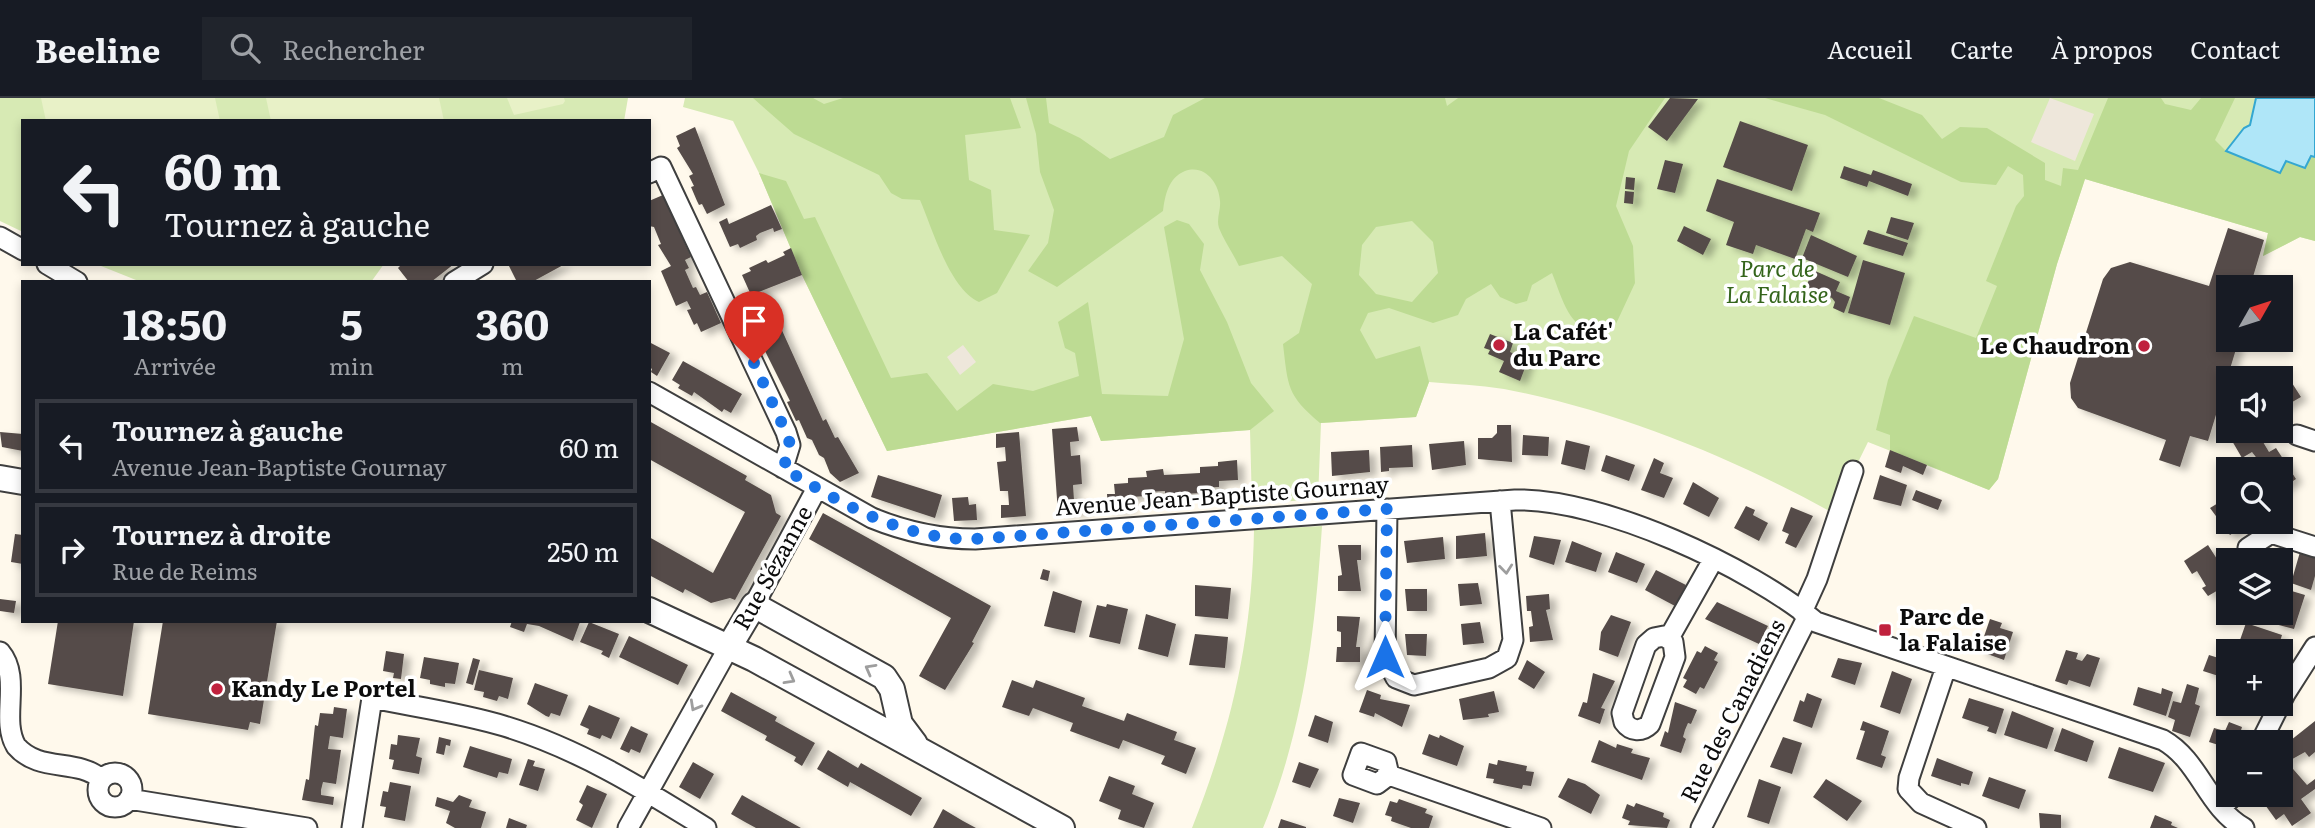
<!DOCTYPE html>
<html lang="fr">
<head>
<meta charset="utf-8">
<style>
	:root { --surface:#171b24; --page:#20242c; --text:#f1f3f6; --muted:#9ea1a6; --line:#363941 }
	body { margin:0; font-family:Literata,serif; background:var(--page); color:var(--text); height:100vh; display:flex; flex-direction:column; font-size:26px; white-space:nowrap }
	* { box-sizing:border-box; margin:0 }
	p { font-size:23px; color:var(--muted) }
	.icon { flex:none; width:38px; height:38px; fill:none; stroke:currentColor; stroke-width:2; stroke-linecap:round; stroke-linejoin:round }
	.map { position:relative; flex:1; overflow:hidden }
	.panel { position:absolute; left:21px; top:182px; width:630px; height:343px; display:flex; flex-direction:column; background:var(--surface); border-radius:0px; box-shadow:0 4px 10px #0003 }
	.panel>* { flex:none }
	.hud { position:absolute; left:21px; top:21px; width:630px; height:147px; border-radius:0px; box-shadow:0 4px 10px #0003; background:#171b24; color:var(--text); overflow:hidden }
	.needle { width:46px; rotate:51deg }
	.buttons { position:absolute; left:2216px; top:177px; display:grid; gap:14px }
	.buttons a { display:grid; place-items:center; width:77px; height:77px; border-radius:0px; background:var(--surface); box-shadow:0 4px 10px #0003; font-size:35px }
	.pin { position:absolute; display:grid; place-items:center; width:60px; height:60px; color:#fff; margin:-72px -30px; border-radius:50% 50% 50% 0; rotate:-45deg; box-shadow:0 0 7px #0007 }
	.pin .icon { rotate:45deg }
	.me { position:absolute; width:77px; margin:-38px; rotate:0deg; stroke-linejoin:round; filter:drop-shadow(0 0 5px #0008) }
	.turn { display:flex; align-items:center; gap:24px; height:147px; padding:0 28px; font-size:32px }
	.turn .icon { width:91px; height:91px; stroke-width:2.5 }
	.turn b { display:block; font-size:49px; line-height:60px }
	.eta { display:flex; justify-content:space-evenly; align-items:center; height:119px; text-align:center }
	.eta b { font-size:42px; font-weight:700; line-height:49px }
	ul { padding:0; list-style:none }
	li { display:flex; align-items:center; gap:21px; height:94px; margin:0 14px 10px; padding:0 14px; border:4px solid var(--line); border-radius:0px }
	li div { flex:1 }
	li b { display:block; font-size:26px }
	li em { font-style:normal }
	header { display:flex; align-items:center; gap:42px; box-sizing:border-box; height:98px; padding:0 35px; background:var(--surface); border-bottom:2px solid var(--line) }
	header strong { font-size:33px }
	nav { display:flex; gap:38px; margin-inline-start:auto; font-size:24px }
	.search { width:490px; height:63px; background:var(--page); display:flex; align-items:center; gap:18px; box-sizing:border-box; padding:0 24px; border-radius:0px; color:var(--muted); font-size:26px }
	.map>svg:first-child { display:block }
</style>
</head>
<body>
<header>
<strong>Beeline</strong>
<div class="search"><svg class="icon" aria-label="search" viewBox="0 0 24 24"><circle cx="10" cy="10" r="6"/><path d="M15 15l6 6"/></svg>Rechercher</div>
<nav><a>Accueil</a><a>Carte</a><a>À propos</a><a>Contact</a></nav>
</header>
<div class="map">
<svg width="2315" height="730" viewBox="0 0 2315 730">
	<defs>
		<filter id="shadow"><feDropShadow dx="7" dy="4" stdDeviation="3.5" flood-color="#0004"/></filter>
	</defs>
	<rect width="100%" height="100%" fill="#fff9ec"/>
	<path fill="#d7eab4" d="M0,0h628l-4,23h-601v111l-23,-11z
		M685,0h1630v143l-15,-4 -37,19 5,-23 -183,-54 -28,85 -59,215 -9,11 -121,-48 -35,71c-102,-56 -215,-102 -329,-124 -25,-4 -50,-5 -75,-7l-13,35 -95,6 -3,76 -66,5 -2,-74 -149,11 -10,-25 -204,35 -85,-176 -43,-102 -26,-52 -50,-14z
		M96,166h288l-13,18h-230z
		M1322,428c-7,107 -18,201 -59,302h-71c40,-101 60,-189 62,-298z"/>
	<path fill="#bddb93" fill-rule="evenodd" d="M753,0h60l11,6 19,-6h167l11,30 -56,7 4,45 22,10 3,40 36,5 -33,58 -18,9c-30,-14 -46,-72 -59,-102l-18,-1 -11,-6 -12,-18 -85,-41z
		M1026,0h20l3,25 31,15 30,21 54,-22 9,-22 32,-17h240l2,8 11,-8h207l-36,53 -13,55 17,40 2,37 -20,43c-43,17 -50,-21 -63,-53l-20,12 -5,16 -11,3 -16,-7 -9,-13 -25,15 -8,16 -25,8 -44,-15 -21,5 -8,17 16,29 44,-13 9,36 -13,35 -96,6c-33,-28 -32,-36 -37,-79l16,-11 13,-49 -30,-28 -43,10c-6,-13 -15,-25 -20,-38 -3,-9 2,-18 1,-27 -1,-18 -15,-37 -35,-30 -17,7 -20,25 -22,40l-106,76 -29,-16 20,-28 6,-33 -14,-38 -4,-38zM1412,123l21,21 5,31 -26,29 -36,-8 -17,-19 3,-30 14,-18z
		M1765,0h114l43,17 20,24 18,-12 27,1 58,35v17l16,6 2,-18 15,2 30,-72h53l4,6 26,6 10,-12h34l-20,42 11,11 54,22 6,-13 29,-3v84l-15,-4 -37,19 5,-23 -183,-54 -28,85 -59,215 -9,11 -99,-40v-15l-14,-5 12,-50 26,-64 62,22 21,-52 -11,-5 30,-75 8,-10 -1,-21 -15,-9 -12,19 -35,-3 -136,-67z
		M759,75l27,8 18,38 11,-2 76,161 36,-5 30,38 36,-27 40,7 46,-15 -4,-23 -10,-5 -7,-26 30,-20 14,92 66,2 16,-57 -20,-112 13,-7 12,4 15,20 -4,26 27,52 24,61 23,28 -24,19 -149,11 -10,-25 -204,35 -85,-176z"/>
	<path fill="#e8f1c7" d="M41,0h174l5,23h-174z
		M266,0h173l5,23h-173z
		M507,0h57l1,3 -2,3 -49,11z"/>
	<path fill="#eee7db" d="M2050,0l44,16 -19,47 -44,-19z
		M963,247l13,17 -16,13 -13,-18z"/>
	<path fill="#afe6f8" stroke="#34a7d1" stroke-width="2" d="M2256,0h59v59l-4,-1 -6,12 -19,-7 -6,12 -54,-22 18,-23 6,-3z"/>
	<path fill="#554c48" filter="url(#shadow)" d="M1670,0l28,1 -31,42 -19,-14z
		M1740,23l68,24 -16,46 -69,-24z
		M695,29l30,78 -18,9 -5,-10 -3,1 -2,-4 -6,-14 3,-1 -5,-10 4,-2 -16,-26 3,-2 -4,-10z
		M1665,62l18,4 -8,29 -18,-4z
		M1844,68l27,9 2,-5 39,14 -4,12 -39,-15 -2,6 -27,-9z
		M1626,79l9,1 -1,12 -9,-1z
		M1717,81l103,34 -7,19 -7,-3 -11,30 -39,-14 -3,9 -27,-9 8,-23 -28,-11z
		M1625,93l9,1 -1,12 -9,-1z
		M663,97l28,62 -6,3 4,8 -4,2 8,18 3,-1 4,8 7,-3 14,31 -20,9 -4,-9 -3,2 -7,-15 4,-1 -4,-8 -11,5 -15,-35 10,-5 -13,-21 3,-1 -7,-17 -5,-1v-25z
		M771,107l11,24 -8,3 -1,-4 -13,5 -4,3 1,4 -17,8 -2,-4 -8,3 -11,-25 8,-4 2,6z
		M1891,119l23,6 -6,17 -22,-7z
		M1684,128l27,13 -8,16 -26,-14z
		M2228,130l36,12 -14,47h-22v53h6l-1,4 4,2 -29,95 -18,-5 -10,31 -21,-7 7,-20 -88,-32 -7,-10 -1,-15 33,-104 8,-11 19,-6 79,24z
		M1868,132l40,13 -5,13 -40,-12z
		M1811,137l46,21 -9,21 -46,-19z
		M791,150l11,27 -51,20 -9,-20 9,-4 -2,-3 17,-8 2,3 17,-8 -2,-3z
		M1863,162l42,13 -15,52 -42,-12z
		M402,166h52l-23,18h-22l-11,-14z
		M511,166h54l-33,18h-15l-8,-16z
		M1813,172l27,12 -4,9 14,6 -6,16 -11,-5 2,-6 -3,-4 -26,-11z
		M771,208l52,115 3,-2 9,19 3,-1 21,36 -19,9 -10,-9 -6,-15 -5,-3 -7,-15 -5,-2 -8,-18 -3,1 -9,-19 3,-1 -37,-74 3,-1 -4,-11z
		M1490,236l23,9 -3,9 18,8 -8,21 -21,-9 5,-11 -16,-7 2,-4 -6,-2z
		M649,244l21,11 -13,23 -6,-4 1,-3 -3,-2z
		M683,263l59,33 -11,19 -7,-4 -2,3 -28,-20 -2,4 -14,-8 2,-3 -8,-5z
		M2292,285l9,14 -21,12v-18z
		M649,323l98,55 -2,4 26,15 5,18 5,3 -46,84 -5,-2 -19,5 -26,-14 -2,4 -34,-18v-38l64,36 32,-61 -96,-53z
		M2228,326v6h23l5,9 4,-2 9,15 7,-4 20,31 -16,11v-21h-15l-13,-17 -10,6 -18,-31z
		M1497,327h14l1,37 -34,-3v-21h14l5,-5z
		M1077,329l2,14 -9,1 1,14 9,-1 2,29 -9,1 1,15 9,-1 1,12 -26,2 -6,-84z
		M0,334l23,2v17l-21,-4z
		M1019,334l7,84 -25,2v-13h8l-1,-14h-8l-3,-29 9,-1 -1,-14 -9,1v-14z
		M1523,337l26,2 -1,19 -26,-1z
		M1566,342l24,6 -5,24 -24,-6z
		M1464,343l2,24 -34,5 -3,-26z
		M1412,347l1,22 -24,1v3l-8,1 -1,-25z
		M1369,352l1,22 -38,4 -1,-24z
		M1890,352l37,15 -4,10 -20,-9 -2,7 -16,-6z
		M1606,357l29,10 -6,16 -28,-10z
		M1654,360l10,5 -4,10 13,5 -9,20 -23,-8z
		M1237,362l1,20 -19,1v6l-17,1v5l-37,2v-4l-17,1v4l-19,1 1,11 -22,2 -1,-16h8l-1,-10 14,-1v-5l19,-1 -1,-6 17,-2 1,6 36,-2v-6l18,-1v-4z
		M878,377l64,20 -7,23 -64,-21z
		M1880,377l27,10 -6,21 -28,-7z
		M1693,384l26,16 -10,19 -26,-13z
		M1916,392l26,10 -4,10 -26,-10z
		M968,399l1,8 7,-1 1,16 -23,1 -2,-23z
		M2228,399v25h12l3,4 -13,9 -20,-27z
		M1746,408l9,4 -2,5 15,8 -9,18 -25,-13z
		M1791,409l22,9 -17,32 -11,-5 4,-9 -7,-3z
		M823,415l168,93 -19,36 2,1 -29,47 -26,-14 32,-58 -142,-79z
		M1485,435l2,23 -31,3v-23z
		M15,436l8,1v29l-12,-2z
		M1534,438l27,4 -7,25 -25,-8z
		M1443,439l2,22 -38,4 -3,-22z
		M1572,443l30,12 -6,19 -31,-10z
		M1338,447h23v15h-4l4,31h-23v-15l4,-1z
		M2208,447l18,28 -4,3 5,9 -19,11 -6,-8 4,-2 -9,-15 -5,3 -8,-13z
		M2315,453v25l-4,14 -20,-7 9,-31z
		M1616,454l29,12 -8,19 -29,-11z
		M1043,471l7,2 -2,10 -8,-2z
		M1656,472l30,15 -11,21 -30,-16z
		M1478,485l4,21 -22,2 -2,-22z
		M1195,487l36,3 -3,31 -33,-3z
		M1405,491h22v22h-20z
		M2285,491l20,6 -11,34 -19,-5z
		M1053,493l29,10 -7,32 -31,-7z
		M1549,496l1,15 -4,1 7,30 -23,2 -1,-15 4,-1 -1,-7 -1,-8h-4l-1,-15z
		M0,501l16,2 -2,12 -14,-2z
		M1717,504l51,24 -9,18 -54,-25z
		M1107,506l21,5 -8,35 -31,-7 8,-32 9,2z
		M1146,516l30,10 -8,33 -30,-8z
		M1611,517l20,7 -13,35 -19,-7 2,-18z
		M1337,518l23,1 -4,30h4v15h-24l1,-15h4v-15l-4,-1z
		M1990,521l12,4 -2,5 13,4 -9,28 -25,-9z
		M58,523h76l-11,75 -75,-12z
		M163,523h114l-17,103 -10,-2 -2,8 -100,-16z
		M512,523h66l2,1 -7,19 -34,-15 -12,-2 -3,8 -14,-5z
		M589,524l30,12 -10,24 -8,-4 2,-3 -23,-9z
		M1480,524l4,21 -21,2 -2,-21z
		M2246,525l36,12 -5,16h-19l2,-5 -20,-6z
		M1195,536l33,3 -3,31 -36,-3z
		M1405,536h22l-1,22 -19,-1z
		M629,538l59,29 -10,20 -59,-28z
		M1705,548l13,7 -4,7 4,2 -14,27 -4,-2 -4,7 -13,-7 4,-7 -4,-2 14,-27 4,2z
		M2066,552l12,3 -2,6 6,2 5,-7 13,4 -10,29 -21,-7 -2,5 -12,-4z
		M386,553l18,3 -3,25 -8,-1 1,-5 -11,-2z
		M2209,557l19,6v18l-25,-8z
		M424,559l35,6 -4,21 -10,-1v4l-15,-3v-4l-10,-2z
		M473,560l7,2 -7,25 -7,-2z
		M1838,560l24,5 -7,22 -24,-8z
		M1527,562l18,12 -11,17 -16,-10z
		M479,572l34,8 -5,21 -9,-3 -2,5 -14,-4 1,-5 -10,-2z
		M1892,573l20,8 -12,35 -20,-7z
		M1593,575l22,8 -14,27 4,1 -5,15 -22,-8 5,-14 4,1z
		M1012,582l21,8 3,-8 49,18 -3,8 42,15 3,-8 50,19 -3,8 22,8 -10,26 -25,-10 4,-8 -42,-16 -4,9 -49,-18 3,-8 -40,-15 -4,8 -27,-9z
		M535,585l33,12 -8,21 -9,-3 -2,4 -3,-1 -19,-12z
		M2187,586l12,4 -4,16 5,2 -10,31 -18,-6 3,-11 -7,-3 5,-16 8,2z
		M2138,589l23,7 1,-6 11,4 -7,24 -33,-11z
		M1367,592l14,5 -1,4 30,6 -8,22 -27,-14 -1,4 -15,-5z
		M1494,593l5,21 -11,2 1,3 -26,3 -4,-21z
		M731,594l46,25 -2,4 40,22 -13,23 -8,-5 2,-4 -31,-17 2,-4 -46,-25z
		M1807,595l15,6 -10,29 -19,-7 7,-21 4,2z
		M1969,600l35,11 -8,25 -9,-3 2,-4 -27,-9z
		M1675,604l22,8 -6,14 -3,-1 -3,7 -2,7 3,2 -5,14 -21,-7 5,-15 3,2z
		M589,607l31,13 -9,21 -9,-4 -2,4 -13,-5 2,-5 -9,-4z
		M334,609l13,2 -4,29 -13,-2 -2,13 13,1 -5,34 -13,-2 -2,8v5l13,2 -1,8 -31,-5 4,-21 3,1 6,-55 3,1 2,-13 13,1z
		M2012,613l42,17 -7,21 -43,-14z
		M1315,617l18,7 -5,21 -20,-7z
		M1863,623l26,10 -8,24 5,2 -4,11 -26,-9 9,-28 -5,-1z
		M2315,623v31l-6,5 -4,-5 -18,10 20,23 8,-6v10l-14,10 10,14 -19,13 -8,-12 -8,6 -13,-18 8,-8h9l1,-46z
		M2229,624l13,5 -3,10 10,2 -1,3h-20v6l-19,-6 5,-14 11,3z
		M631,628l17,8 -8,19 -9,-4 -2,4 -9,-4z
		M2062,630l32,13 -7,21 -33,-11z
		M1429,636l10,4 1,-3 24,11 -7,20 -35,-12z
		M398,637l22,3 -4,18 6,2 -3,16 -27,-5 2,-9 -5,-1 2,-15 6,1z
		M439,639l12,3 -1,6 -4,-1 -2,10 -8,-2z
		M1783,639l19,6 -10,31 -22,-7z
		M1599,642l17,8 1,-4 16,5 -2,4 19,5 -8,22 -51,-18z
		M470,648l42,13 -4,15 -9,-2 -2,6 -34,-11z
		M2119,649l46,16 -12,29 -45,-14z
		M828,652l30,18 3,-5 61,35 -11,18 -61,-34 -2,5 -31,-18z
		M1937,660l36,14 -4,13 -8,-2v3l-30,-10z
		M528,661l7,2 -2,5 12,3 -7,22 -19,-6z
		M1498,662l29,6 -1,5 8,1 -3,14 -8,-1 -1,4 -29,-6 1,-4 -8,-1 3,-15 8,2z
		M693,664l21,12 -14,25 -21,-12z
		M1299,664l20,7 -9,19 -18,-6z
		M1109,678l26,10 -3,8 22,9 -10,25 -26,-9 3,-9 -22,-9z
		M1989,679l37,13 -7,19 -37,-13z
		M1568,680l17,6 15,11 -9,19 -33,-17z
		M1759,681l22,8 -12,37 -22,-7z
		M1826,681l36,22 -15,20 -34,-24z
		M390,684l21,4 -6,35 -21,-4 2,-10 -6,-1 3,-15 5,1z
		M587,687l20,9 -15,34 -16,-8 7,-15 -4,-3z
		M459,697l13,5 -3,7 17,5 -5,16h-26l-9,-5 4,-12 -15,-5 2,-9 16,5z
		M742,697l14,8 45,25h-45l-11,-6 -14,-8z
		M1339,700l21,5 -7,20 -20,-7z
		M1399,701l28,10 -2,4 8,3 -4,12h-18l-20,-7 1,-4 -7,-2 5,-14 7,2z
		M1636,705l28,10 -1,4 7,3 -3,8 -39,-3 2,-4 -8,-3 5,-14 7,3z
		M943,711l20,12 13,7h-43z
		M2039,715l22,2v13h-21z
		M2155,717l17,7 -1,3 7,3h-28z
		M509,720l18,7 -1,3h-20z
		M1281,721l25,8v1h-28z"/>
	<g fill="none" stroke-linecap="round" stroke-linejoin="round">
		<g stroke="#3f3f3f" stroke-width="23">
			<path id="minor" d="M649,75l12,-6 125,265 4,13 -7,23
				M0,139l23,13
				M47,166l30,18
				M454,184l29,-18
				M649,294l223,126c32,13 68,21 103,21l540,-39c87,-2 235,67 301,122l347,118c37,21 44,67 81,88
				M2297,337l18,6
				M1387,411l-2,148 11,21 18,7 75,-17 18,-10 6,-18 -13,-139
				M2248,450l23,-15 44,14
				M754,507l63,-117
				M1802,514l15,-33 36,-108
				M1664,538l9,6 2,15 -25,67c-8,8 -19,8 -26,-2l-2,-9 24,-68 8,-7z
				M1669,540l44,-78
				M0,554c22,26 0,67 16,94 23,27 61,12 85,33
				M1946,569l-37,111 -1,11 13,14 55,25
				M2261,644l24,-48 30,-47
				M1361,655l25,9 3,13 -12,9 -24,-9z
				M98 692a17 17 0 1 1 34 0a17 17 0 1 1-34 0Z
				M1389,677l152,53
				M129,701l178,29
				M2221,710l14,-14
				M352,730l20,-130c44,9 89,15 132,28 73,22 138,62 202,102
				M628,730l101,-181
				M1701,730l107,-212"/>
		</g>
		<g stroke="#3f3f3f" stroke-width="28">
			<path id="tertiary" d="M0,380l23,4
				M649,512l105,49 308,169
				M729,549l25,-42 130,72 8,12 8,35 15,20"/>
		</g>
		<use href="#minor" stroke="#fff" stroke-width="19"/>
		<use href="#tertiary" stroke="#fff" stroke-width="24"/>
	</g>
	<defs><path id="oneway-chevron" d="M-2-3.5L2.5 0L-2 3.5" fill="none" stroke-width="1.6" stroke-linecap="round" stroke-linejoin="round" transform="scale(1.75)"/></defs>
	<g stroke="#9e9e9e">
		<use href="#oneway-chevron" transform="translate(1506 471) rotate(84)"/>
		<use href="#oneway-chevron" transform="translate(870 571) rotate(-151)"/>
		<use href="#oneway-chevron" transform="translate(790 581) rotate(29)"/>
		<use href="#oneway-chevron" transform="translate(695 608) rotate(119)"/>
	</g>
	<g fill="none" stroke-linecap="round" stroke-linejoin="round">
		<path stroke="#1a73e8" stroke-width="12" stroke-dasharray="0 21.6" d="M754,265l35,76 1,11 -7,18c59,36 120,72 192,71l412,-30 -2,148"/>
	</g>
	<g fill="#c0213d" stroke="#fff" stroke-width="2.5">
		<circle cx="1499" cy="247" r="7"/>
		<circle cx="2144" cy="248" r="7"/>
		<rect x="1878" y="525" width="14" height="14" rx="3.5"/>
		<circle cx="217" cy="591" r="7"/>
	</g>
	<g text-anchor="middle" stroke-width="7" stroke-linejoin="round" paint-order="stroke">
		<g font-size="23" font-style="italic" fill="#34651b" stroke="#fff">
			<text x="1777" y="179">Parc de<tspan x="1777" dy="26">La Falaise</tspan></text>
		</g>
		<g font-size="23" font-weight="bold" fill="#0c0c0c" stroke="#fff" text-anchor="start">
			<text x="1513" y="242">La Cafét'<tspan x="1513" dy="26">du Parc</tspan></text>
			<text x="2130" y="256" text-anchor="end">Le Chaudron</text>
			<text x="1899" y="527">Parc de<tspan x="1899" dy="26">la Falaise</tspan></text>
			<text x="231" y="599">Kandy Le Portel</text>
		</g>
		<g font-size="23" fill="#0c0c0c" stroke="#fff">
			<text transform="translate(1222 398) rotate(-4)" y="8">Avenue Jean-Baptiste Gournay</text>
			<text transform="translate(773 470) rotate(-61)" y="8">Rue Sézanne</text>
			<text transform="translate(1733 613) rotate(-63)" y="8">Rue des Canadiens</text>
		</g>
	</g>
</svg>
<div class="buttons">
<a><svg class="needle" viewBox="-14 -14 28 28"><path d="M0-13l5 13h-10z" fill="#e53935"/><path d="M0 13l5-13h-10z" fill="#9ea1a6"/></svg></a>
<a><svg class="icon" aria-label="sound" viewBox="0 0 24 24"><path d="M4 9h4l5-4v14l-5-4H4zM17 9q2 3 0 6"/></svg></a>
<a><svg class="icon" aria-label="search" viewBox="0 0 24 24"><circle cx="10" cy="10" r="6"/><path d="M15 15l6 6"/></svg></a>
<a><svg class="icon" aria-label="layers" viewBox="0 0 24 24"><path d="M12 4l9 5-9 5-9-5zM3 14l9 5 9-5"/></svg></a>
<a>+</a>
<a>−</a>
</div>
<div class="pin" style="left:754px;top:265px;background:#d93025"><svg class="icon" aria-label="arrive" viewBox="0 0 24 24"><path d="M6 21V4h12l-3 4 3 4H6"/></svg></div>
<svg class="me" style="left:1385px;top:559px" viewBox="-20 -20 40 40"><path d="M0-17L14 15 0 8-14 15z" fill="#1a73e8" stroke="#fff" stroke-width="4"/></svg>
<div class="hud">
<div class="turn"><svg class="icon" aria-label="left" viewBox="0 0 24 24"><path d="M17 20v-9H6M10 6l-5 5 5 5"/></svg><div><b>60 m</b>Tournez à gauche</div></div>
</div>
<section class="panel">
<div class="eta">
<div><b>18:50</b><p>Arrivée</p></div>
<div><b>5</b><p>min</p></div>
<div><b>360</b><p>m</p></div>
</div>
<ul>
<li><svg class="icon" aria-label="left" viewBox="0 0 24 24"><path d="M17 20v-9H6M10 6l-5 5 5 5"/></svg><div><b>Tournez à gauche</b><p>Avenue Jean-Baptiste Gournay</p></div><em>60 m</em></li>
<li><svg class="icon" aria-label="right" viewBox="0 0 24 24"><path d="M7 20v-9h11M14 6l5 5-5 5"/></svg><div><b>Tournez à droite</b><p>Rue de Reims</p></div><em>250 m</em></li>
</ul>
</section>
</div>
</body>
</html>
